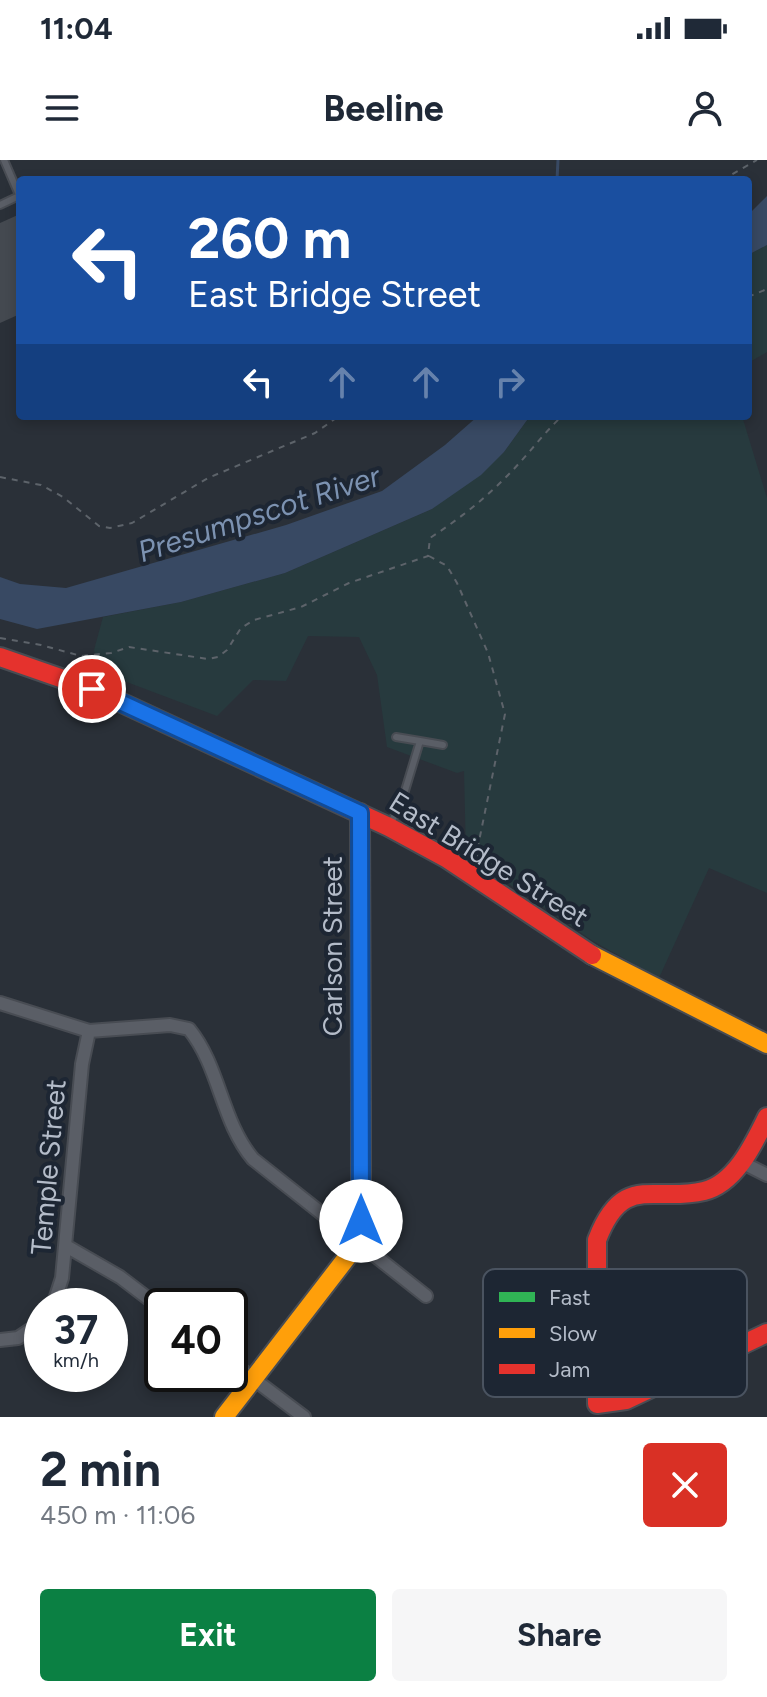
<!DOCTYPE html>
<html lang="en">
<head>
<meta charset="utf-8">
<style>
	:root { --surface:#fff; --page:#f6f6f7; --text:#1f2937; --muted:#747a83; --accent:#0b8043 }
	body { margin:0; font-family:Figtree,sans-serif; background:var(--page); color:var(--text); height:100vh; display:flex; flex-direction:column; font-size:30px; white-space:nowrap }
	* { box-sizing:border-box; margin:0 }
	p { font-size:26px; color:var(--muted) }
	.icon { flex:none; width:44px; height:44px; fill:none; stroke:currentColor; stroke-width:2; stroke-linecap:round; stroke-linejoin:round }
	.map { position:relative; height:1257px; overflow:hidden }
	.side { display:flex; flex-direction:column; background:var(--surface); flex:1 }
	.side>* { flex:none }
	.hud { position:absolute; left:16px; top:16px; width:736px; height:244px; border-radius:8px; box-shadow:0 4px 12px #0003; background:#1a4fa0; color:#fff; overflow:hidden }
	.speed { position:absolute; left:24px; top:1128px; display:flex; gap:16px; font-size:40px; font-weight:700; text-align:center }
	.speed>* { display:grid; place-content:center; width:104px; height:104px; border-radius:50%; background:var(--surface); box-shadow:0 4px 12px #0003; line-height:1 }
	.speed small { font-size:20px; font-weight:400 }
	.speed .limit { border:4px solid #111; border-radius:12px; background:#fff; color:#111 }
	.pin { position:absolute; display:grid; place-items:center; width:68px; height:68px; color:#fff; margin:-34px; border:4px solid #fff; border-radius:50%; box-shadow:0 2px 8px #0007 }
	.me { position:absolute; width:88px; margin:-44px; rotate:0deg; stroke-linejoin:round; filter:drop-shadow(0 0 6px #0008) }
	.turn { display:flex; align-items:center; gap:28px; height:168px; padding:0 40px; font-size:36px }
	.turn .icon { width:104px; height:104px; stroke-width:2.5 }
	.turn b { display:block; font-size:56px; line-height:68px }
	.lanes { display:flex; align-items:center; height:76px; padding:0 40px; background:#0003; justify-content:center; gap:40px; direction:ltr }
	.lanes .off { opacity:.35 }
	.round { display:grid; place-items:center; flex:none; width:84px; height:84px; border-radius:8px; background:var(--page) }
	.head { display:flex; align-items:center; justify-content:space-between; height:136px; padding:0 40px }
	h1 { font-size:48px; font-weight:700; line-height:60px }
	.cta { display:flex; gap:16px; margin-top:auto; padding:16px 40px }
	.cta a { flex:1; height:92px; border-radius:8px; background:var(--accent); color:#fff; font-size:32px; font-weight:700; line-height:92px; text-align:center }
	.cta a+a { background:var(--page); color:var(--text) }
	.status { display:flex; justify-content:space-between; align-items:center; height:56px; padding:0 40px; background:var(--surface); direction:ltr }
	.status svg { height:22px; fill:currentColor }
	header { display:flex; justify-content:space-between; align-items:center; height:104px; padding:0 40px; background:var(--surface); font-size:36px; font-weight:700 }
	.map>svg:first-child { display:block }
</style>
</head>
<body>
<div class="status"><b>11:04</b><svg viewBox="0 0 49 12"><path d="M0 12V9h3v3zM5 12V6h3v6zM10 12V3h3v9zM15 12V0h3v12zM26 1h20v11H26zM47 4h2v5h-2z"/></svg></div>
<header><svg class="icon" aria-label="menu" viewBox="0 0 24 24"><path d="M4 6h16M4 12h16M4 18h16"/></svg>Beeline<svg class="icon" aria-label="person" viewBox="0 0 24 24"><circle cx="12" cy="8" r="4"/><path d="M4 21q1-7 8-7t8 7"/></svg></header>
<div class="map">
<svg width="767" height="1257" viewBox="0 0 767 1257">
	<rect width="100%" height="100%" fill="#2a3038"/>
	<path fill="#273a3e" d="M767,85v107l-19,11v-108z
		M530,256h212l25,82v395l-58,-25 -50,110 -66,-37 -127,-86 -2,-84 -7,2 -70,-26 -10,-72 -18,-38 -51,-1 -22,45 -33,-1 -36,36 -117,-44 -6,-22 9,-33 78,-15 104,-29 147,-64 72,-57z"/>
	<path fill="#384963" d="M767,36v49l-19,10v-40z
		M478,256h52l-26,36 -23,23 -49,34 -147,64 -104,29 -144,27 -37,-10v-42l20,7 46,4 220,-63 96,-34 63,-46z"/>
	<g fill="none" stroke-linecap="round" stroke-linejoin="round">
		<path stroke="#384963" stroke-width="3" d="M557,20l1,-20"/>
	</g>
	<path fill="#444950" d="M20,54v100l-20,9v-100z"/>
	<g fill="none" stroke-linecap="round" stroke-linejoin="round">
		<g stroke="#484c53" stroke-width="10">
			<path id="lane" d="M4,0l16,37
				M0,45l19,-9
				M420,581l23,4
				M390,664l11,-20 19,-63 -24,-4"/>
		</g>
		<g stroke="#484c53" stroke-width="16">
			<path id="street" d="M0,843l89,28 81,-6 19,4c31,38 32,92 64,130l173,137
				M743,1003l24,12
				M66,1086l54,31 42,32
				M53,1146l9,-28 20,-214 7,-33
				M0,1180l18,-2 24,-16
				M230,1201l74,56"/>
		</g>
		<g stroke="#484c53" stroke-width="22">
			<path id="fast" d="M360,653l1,290"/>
		</g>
		<g stroke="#484c53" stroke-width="22">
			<path id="slow" d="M592,795l175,89
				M224,1257l134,-174 3,-22v-118"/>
		</g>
		<g stroke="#484c53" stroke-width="22">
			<path id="jam" d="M0,497l92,32 297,138 57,31 146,97
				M767,957c-13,26 -31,66 -63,74 -51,12 -81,-19 -107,49v164l29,-4 141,-67"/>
		</g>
		<path stroke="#5d636a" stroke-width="2" stroke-dasharray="6 6" stroke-linecap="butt" d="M722,20l35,-20
			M748,137l19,-8
			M0,317l41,8 22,12 36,29 11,2 22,-5 76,-45 107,-45 24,-17
			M429,396l18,10 10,17 31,70 17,61 -28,137 1,9
			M0,478l41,7 40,11 30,-3 18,-6 79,12 10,-2 9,-7 14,-22 13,-8 47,-13 48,-24 79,-27 2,-18c26,-17 51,-36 73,-58 21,-20 38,-44 59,-64"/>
		<use href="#lane" stroke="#5a5e66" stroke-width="6"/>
		<use href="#street" stroke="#5a5e66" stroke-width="12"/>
		<use href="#fast" stroke="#30b455" stroke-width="18"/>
		<use href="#slow" stroke="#ff9f0a" stroke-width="18"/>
		<use href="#jam" stroke="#e5322d" stroke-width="18"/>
	</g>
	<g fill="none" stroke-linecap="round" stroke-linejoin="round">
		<g stroke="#114b97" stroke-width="20">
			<path id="route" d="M92,529l268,124 1,408"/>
		</g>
		<use href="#route" stroke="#1a73e8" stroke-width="14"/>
	</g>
	<g text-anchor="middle" stroke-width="8" stroke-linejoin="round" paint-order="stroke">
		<g font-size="28" fill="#b4bcc9" stroke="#1d2633">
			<text transform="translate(489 699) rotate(32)" y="10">East Bridge Street</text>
			<text transform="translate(332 786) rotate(-90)" y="10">Carlson Street</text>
			<text transform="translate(48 1007) rotate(-85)" y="10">Temple Street</text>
		</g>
		<g font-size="30" font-style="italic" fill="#7c92b1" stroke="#1d2633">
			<text transform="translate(259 354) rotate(-18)" y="10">Presumpscot River</text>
		</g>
	</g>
	<rect x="483" y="1109" width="264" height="128" rx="12" fill="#1d2633" stroke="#4a5360" stroke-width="2"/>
	<rect x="499" y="1132" width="36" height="10" fill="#30b455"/>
	<rect x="499" y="1168" width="36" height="10" fill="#ff9f0a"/>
	<rect x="499" y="1204" width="36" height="10" fill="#e5322d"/>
	<g font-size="22" fill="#b4bcc9">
		<text x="549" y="1145">Fast</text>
		<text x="549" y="1181">Slow</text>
		<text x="549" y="1217">Jam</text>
	</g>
</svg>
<div class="speed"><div>37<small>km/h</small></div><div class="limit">40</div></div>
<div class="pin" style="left:92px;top:529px;background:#d93025"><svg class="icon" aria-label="arrive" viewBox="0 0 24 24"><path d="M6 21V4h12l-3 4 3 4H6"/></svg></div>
<svg class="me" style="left:361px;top:1061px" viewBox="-20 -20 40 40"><circle r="19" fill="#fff"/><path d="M0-13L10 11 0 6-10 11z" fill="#1a73e8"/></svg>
<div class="hud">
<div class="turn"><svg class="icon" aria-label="left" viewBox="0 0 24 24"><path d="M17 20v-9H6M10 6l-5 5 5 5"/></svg><div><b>260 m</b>East Bridge Street</div></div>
<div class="lanes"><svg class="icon" aria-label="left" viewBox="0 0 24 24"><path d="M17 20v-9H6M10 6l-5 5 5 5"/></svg><svg class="icon off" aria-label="ahead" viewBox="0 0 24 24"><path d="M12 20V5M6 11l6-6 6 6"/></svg><svg class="icon off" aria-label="ahead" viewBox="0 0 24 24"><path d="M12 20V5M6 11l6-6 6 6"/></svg><svg class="icon off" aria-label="right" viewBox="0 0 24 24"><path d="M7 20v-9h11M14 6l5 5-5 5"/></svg></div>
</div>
</div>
<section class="side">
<div class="head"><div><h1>2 min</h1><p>450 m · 11:06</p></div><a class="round" style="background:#d93025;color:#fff"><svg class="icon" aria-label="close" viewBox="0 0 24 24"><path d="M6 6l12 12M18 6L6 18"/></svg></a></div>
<div class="cta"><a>Exit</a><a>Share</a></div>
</section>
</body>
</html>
